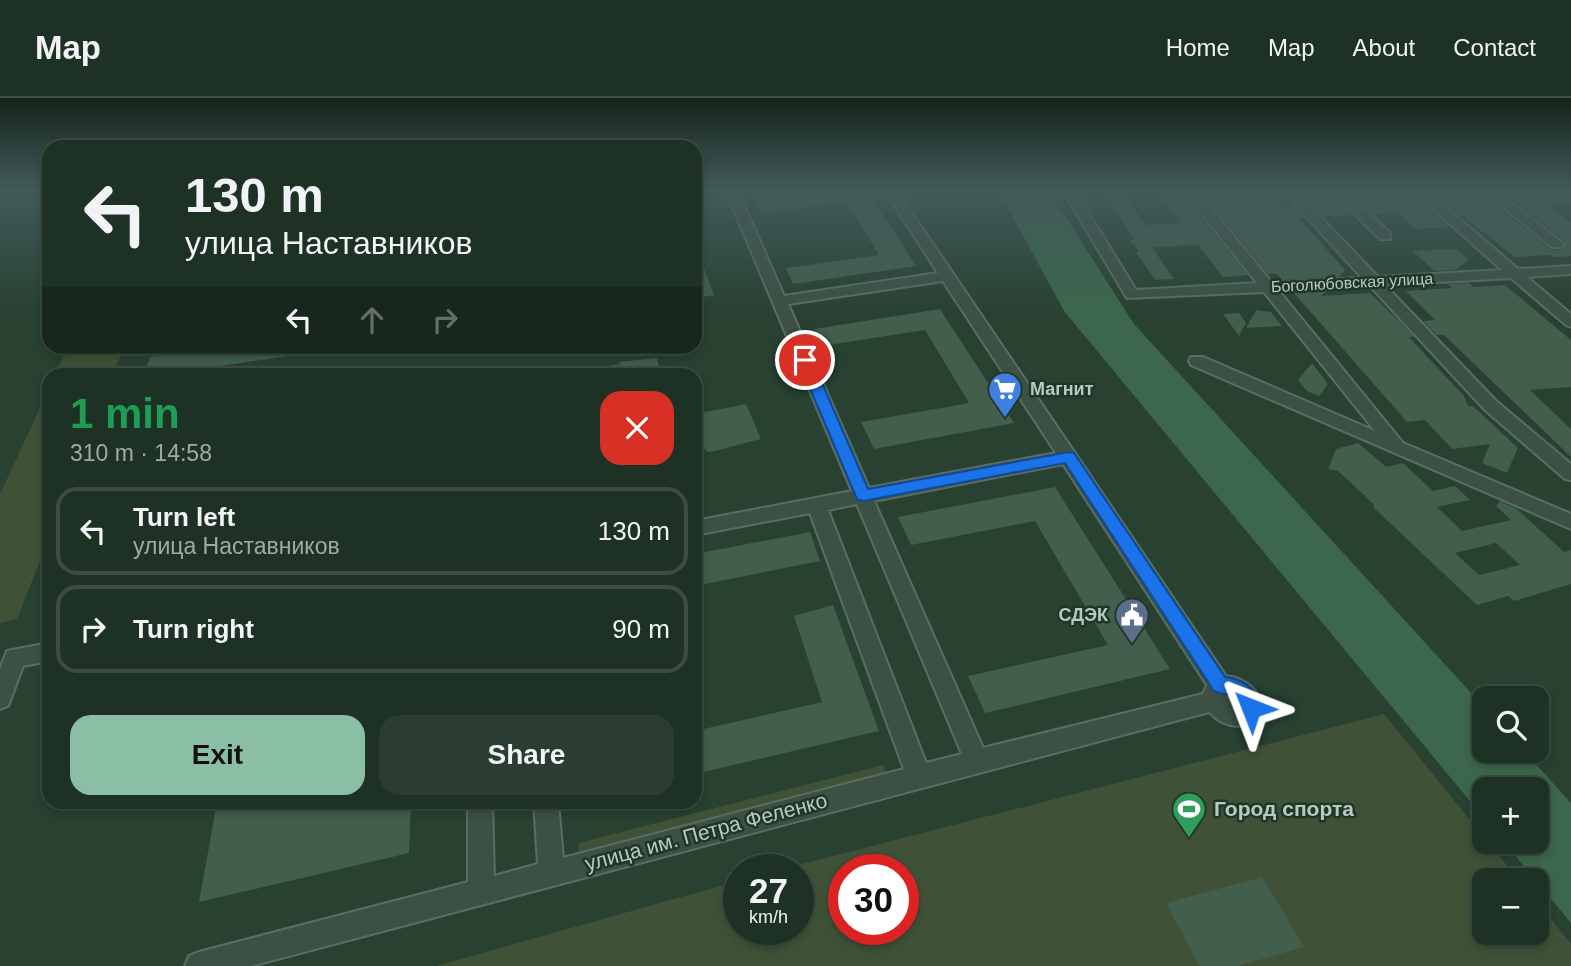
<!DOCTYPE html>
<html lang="en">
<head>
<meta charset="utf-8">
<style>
	:root { --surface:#1e3125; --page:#2b3d32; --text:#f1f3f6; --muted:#a1a9a7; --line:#3c4c42; --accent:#8abfa5 }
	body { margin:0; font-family:Arial,sans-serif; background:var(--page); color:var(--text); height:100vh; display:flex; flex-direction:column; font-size:26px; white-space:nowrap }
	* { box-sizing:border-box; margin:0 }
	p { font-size:23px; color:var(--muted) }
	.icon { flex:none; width:38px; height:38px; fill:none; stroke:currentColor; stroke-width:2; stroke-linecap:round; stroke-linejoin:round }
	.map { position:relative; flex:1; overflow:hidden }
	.side { position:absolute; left:42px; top:270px; width:660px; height:441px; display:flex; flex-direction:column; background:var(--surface); border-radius:21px; box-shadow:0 4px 10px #0003,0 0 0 2px var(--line) }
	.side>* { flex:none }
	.hud { position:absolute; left:42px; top:42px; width:660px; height:214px; border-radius:21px; box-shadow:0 4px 10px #0003,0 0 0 2px var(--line); background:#1e3125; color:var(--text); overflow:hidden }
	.tools { position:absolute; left:1472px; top:588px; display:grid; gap:14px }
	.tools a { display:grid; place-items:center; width:77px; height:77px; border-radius:14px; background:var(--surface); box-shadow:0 4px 10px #0003,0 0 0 2px var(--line); font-size:35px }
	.speed { position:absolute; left:723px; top:756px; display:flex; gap:14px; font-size:35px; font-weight:700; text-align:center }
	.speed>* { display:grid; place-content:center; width:91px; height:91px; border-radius:50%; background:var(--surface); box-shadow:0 4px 10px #0003,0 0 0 2px var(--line); line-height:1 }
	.speed small { font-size:18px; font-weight:400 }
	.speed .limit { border:10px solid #d22; background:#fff; color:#111 }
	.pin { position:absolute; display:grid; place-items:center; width:60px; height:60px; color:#fff; margin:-30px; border:4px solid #fff; border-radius:50%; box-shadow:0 2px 7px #0007 }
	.me { position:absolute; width:77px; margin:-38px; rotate:315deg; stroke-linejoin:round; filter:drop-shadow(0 0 5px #0008) }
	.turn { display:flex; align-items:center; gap:24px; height:147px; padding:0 28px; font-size:32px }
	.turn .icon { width:91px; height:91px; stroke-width:2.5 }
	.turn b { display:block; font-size:49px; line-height:60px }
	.lanes { display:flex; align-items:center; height:66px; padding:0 28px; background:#0003; justify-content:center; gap:35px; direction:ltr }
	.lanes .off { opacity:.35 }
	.round { display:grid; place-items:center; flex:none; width:74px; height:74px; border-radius:21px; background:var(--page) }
	.overview { display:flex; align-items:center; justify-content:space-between; height:119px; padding:0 28px }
	h1 { font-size:42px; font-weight:700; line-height:52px; color:#1e9e55 }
	.button { display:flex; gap:14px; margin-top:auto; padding:14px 28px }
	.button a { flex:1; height:80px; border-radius:21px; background:var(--accent); color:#111; font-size:28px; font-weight:700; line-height:80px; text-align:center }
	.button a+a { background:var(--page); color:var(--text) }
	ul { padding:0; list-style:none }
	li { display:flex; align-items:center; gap:21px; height:88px; margin:0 14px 10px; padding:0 14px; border:4px solid var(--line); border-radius:21px }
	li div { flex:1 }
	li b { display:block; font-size:26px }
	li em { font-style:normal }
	header { display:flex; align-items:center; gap:42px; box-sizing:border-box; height:98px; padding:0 35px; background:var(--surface); border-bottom:2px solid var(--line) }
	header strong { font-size:33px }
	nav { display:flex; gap:38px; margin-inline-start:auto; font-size:24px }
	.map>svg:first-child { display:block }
</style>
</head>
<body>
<header>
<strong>Map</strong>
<nav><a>Home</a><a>Map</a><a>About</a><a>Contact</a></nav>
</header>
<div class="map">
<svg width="1571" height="868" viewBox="0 0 1571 868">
	<rect width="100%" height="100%" fill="#284131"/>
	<path fill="#3f5237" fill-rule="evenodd" d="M68,249v-1l56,1 -11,27h-58z
		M49,290v150l-32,81 -17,4v-129z
		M1384,616l100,123v5h4l31,38h-35v53h52l1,-31 34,42v22h-1135l302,-85v48h60v-59h-19zM844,772h59v59h-59z
		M883,667l3,8 -307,80 -1,-10z"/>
	<path fill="#3c674c" d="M999,93h50l85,133 350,383v44h40l47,52v120l-67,-81h32v-53h-52v29l-420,-507z"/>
	<path fill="#425e4d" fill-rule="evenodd" d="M825,93h43l48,75 -123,18 -7,-16 93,-13 -32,-53 -86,11 -6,-13z
		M1121,93l25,34 34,-2 -18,-24h3l-6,-8h21l68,84 -25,2 -25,-32 -46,2 22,32 -19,1 -19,-28h3l-9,-12h4l-31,-48z
		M1268,93l21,20 5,-5 11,13 -7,-2 47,53 -6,7 -57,3 -5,-6h-9l-67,-82z
		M1571,93v11l-26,2 26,18v34l-17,1 -5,-2 -34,2 -76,-59 45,-2 66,53 12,1 4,-8 -61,-50z
		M1370,94l2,2 30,-2 8,7h8l31,28 -34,2 -18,-17 -24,2 -22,-21z
		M1307,95l24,1 21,21 -21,1 -3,-2 -4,3 -20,-21z
		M695,149h1l18,48 -19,3z
		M1457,151l12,11 -14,10 -21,1 -21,-20z
		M1469,185l5,4 31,-2 66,55v47l-41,3 41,39v28l-127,-122h-7l-14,-14 12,-1 -29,-29 46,-3 -4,-4z
		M1326,193l-5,5 49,-3 30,29 14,15h-5l55,59 4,10h5l45,42 -11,25 -25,-10 8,-19 -38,5 -27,-29 -18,2 -113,-129z
		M940,211l74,114 -140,26 -13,-27 108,-19 -44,-73 -103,16 -8,-17z
		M1256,212l15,2 11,14 -36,2z
		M1239,215l7,10 -7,13 -16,-22z
		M223,248h73v9l-132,19h-20l6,-17z
		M657,260l4,16h-59v-7l18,-3 -1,-2z
		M1312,265l16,21 -9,12 -12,-5 -9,-11z
		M746,306l15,35 -46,12 -8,1 -1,-3 -11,2v-37z
		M1358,345l28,24 17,-4 30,28 22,-5 15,14 -33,7 25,24 49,-11 -15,-14 4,-5 17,8 47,43 7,-2v34l-57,17 -6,-5 -31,9 -103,-97v-3l-11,-11 -25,-23 -10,-2 8,-20zM1496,445l24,22 -41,10 -24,-22z
		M1055,389l115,182 -185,44 -17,-37 140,-31 -73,-124 -124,24 -13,-28z
		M810,434l10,29 -125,25v-32z
		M833,507l46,126 -184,43v-43l127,-29 -28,-86z
		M217,704h194l-2,51 -210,49z
		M1262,779l42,70 -66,19h-39l-33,-63z"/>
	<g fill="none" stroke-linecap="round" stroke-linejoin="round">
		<g stroke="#596e62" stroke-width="4">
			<path id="minor" d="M726,93h12l46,105 154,-23 -53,-82h12l329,485c19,2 32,13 36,32 -11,24 -36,22 -53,4l-958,254h-66l4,-10 10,-4 269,-70v-80h24l2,74 44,-12 -4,-62h24l5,56 341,-89 -94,-256 -115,22v-14l157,-30zM943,183l113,172 -187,35 -81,-184zM1063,366l144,221 -4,9 -220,54 -109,-247zM857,406l105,250 -36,9 -98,-253zM1225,597l7,2 7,7h-7z
				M1063,93h12l61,99 121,-7 -73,-92h13l75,92 90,-5 -79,-87h13l82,86 124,-7 -89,-79h14l91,78 53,-3v8l-44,3 44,37v13l-5,-2 -55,-47 -126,7 111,116 75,63v16l-6,-1 -81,-70 -114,-123 -91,5 124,152 168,71v15l-380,-164 -2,-4 2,-4h12l172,74 -111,-139 -137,6z
				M1332,93h13l45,42v6h-10z
				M1483,93h14l67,53 -2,3h-10z
				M49,545v18l-26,5 -15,40 -8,3v-40l7,-18z"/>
		</g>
		<use href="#minor" fill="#3c5044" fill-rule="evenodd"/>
	</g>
	<linearGradient id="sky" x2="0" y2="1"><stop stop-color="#16241b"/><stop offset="0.43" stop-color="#425a5a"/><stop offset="1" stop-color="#425a5a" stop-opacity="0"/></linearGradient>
	<rect width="1571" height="214" fill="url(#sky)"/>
	<path fill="#1a73e8" stroke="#114b97" stroke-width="2" d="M805,258l7,4 56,129 201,-37 5,1 151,224c19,2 31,12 35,31l-3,5 -6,3 -7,-3c-11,-23 -9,-14 -30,-22l-149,-228 -202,38 -6,-2 -59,-139z"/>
	<defs>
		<g id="supermarket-pin" transform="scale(1.75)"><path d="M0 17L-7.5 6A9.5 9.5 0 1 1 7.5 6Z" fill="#3f7fe0" stroke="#203629"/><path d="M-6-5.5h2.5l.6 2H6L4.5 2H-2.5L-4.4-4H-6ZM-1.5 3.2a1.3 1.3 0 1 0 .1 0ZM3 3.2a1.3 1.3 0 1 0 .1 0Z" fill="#fff"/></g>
		<g id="civic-pin" transform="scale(1.75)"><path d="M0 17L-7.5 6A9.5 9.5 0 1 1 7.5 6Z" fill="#5c6f8a" stroke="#203629"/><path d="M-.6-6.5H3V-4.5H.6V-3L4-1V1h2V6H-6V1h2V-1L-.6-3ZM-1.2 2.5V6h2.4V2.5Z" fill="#fff"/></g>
		<g id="stadium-pin" transform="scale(1.75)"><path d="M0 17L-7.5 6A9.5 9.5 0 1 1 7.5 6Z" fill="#2e9e5b" stroke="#203629"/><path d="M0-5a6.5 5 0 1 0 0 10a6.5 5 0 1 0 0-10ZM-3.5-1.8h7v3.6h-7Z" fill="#fff"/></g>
	</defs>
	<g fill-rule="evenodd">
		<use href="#supermarket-pin" x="1005" y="291"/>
		<use href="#civic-pin" x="1132" y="517"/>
		<use href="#stadium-pin" x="1189" y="711"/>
	</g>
	<g text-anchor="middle" stroke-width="5" stroke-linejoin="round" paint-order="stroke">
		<g font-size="16" fill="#b8cbc0" stroke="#203629">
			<text transform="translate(1352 184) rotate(-3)" y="6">Боголюбовская улица</text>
		</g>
		<g font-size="18" font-weight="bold" fill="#b8cbc0" stroke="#203629" text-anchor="start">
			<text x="1030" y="297">Магнит</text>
			<text x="1108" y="523" text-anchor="end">СДЭК</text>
		</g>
		<g font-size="21" font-weight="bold" fill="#b8cbc0" stroke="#203629" text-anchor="start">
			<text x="1214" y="718">Город спорта</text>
		</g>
		<g font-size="21" fill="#b8cbc0" stroke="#203629">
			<text transform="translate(706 734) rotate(-15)" y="7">улица им. Петра Феленко</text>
		</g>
	</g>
</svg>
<div class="tools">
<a><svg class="icon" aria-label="search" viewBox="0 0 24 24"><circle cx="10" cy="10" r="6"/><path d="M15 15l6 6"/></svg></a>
<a>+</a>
<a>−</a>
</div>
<div class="speed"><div>27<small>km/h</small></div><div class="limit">30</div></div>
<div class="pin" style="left:805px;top:262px;background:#d93025"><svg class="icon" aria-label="arrive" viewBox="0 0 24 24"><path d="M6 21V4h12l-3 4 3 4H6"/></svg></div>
<svg class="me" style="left:1251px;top:610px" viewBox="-20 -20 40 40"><path d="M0-17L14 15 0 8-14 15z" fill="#1a73e8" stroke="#fff" stroke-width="4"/></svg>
<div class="hud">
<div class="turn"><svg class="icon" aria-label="left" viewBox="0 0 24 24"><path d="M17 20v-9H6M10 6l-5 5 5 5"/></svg><div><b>130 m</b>улица Наставников</div></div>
<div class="lanes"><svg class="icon" aria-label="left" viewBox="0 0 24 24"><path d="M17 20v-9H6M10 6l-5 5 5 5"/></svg><svg class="icon off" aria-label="ahead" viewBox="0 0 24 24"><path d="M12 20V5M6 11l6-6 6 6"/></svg><svg class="icon off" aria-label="right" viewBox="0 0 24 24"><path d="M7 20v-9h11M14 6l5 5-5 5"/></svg></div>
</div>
<section class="side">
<div class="overview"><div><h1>1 min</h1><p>310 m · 14:58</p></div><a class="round" style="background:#d93025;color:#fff"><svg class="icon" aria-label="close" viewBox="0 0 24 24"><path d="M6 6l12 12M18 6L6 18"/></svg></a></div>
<ul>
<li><svg class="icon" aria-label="left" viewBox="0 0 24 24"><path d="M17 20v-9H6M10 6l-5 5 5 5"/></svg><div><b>Turn left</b><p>улица Наставников</p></div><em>130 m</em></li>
<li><svg class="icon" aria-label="right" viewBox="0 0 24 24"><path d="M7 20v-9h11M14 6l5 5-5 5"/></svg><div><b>Turn right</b></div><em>90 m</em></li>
</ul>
<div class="button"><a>Exit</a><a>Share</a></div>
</section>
</div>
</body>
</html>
